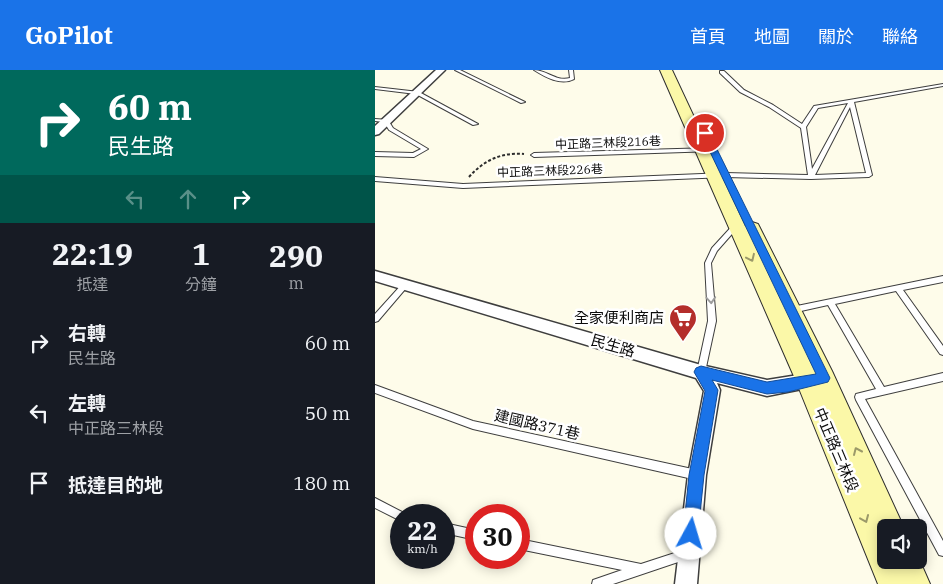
<!DOCTYPE html>
<html lang="zh-TW">
<head>
<meta charset="utf-8">
<style>
	:root { --surface:#171b24; --page:#20242c; --text:#f1f3f6; --muted:#9ea1a6; --accent:#1a73e8 }
	body { margin:0; font-family:"IBM Plex Serif","Noto Sans TC",serif; background:var(--page); color:var(--text); height:100vh; display:flex; flex-direction:column; font-size:19px; white-space:nowrap }
	* { box-sizing:border-box; margin:0 }
	p { font-size:16px; color:var(--muted) }
	.icon { flex:none; width:28px; height:28px; fill:none; stroke:currentColor; stroke-width:2; stroke-linecap:round; stroke-linejoin:round }
	.map { position:relative; flex:1; overflow:hidden }
	.sheet { display:flex; flex-direction:column; background:var(--surface); width:375px }
	.sheet>* { flex:none }
	.hud { background:#00695c; color:#fff; overflow:hidden }
	.tools { position:absolute; left:502px; top:449px; display:grid; gap:10px }
	.tools a { display:grid; place-items:center; width:50px; height:50px; border-radius:8px; background:var(--surface); box-shadow:0 2px 12px #0003; font-size:25px }
	.speed { position:absolute; left:15px; top:434px; display:flex; gap:10px; font-size:25px; font-weight:700; text-align:center }
	.speed>* { display:grid; place-content:center; width:65px; height:65px; border-radius:50%; background:var(--surface); box-shadow:0 2px 12px #0003; line-height:1 }
	.speed small { font-size:12px; font-weight:400 }
	.speed .limit { border:8px solid #d22; background:#fff; color:#111 }
	.pin { position:absolute; display:grid; place-items:center; width:42px; height:42px; color:#fff; margin:-21px; border:2px solid #fff; border-radius:50%; box-shadow:0 1px 5px #0007 }
	.me { position:absolute; width:55px; margin:-28px; rotate:6deg; stroke-linejoin:round; filter:drop-shadow(0 0 4px #0008) }
	.turn { display:flex; align-items:center; gap:18px; height:105px; padding:0 25px; font-size:22px }
	.turn .icon { width:65px; height:65px; stroke-width:2.5 }
	.turn b { display:block; font-size:35px; line-height:42px }
	.lanes { display:flex; align-items:center; height:48px; padding:0 25px; background:#0003; justify-content:center; gap:25px; direction:ltr }
	.lanes .off { opacity:.35 }
	.eta { display:flex; justify-content:space-evenly; align-items:center; height:85px; text-align:center }
	.eta b { font-size:30px; font-weight:700; line-height:35px }
	ul { padding:0; list-style:none }
	li { display:flex; align-items:center; gap:15px; height:70px; padding:0 25px }
	li div { flex:1 }
	li b { display:block; font-size:19px }
	li em { font-style:normal }
	header { display:flex; align-items:center; gap:30px; box-sizing:border-box; height:70px; padding:0 25px; background:var(--accent); color:#fff }
	header strong { font-size:24px }
	nav { display:flex; gap:28px; margin-inline-start:auto; font-size:18px }
	main { display:flex; flex:1; min-height:0 }
	.map>svg:first-child { display:block }
</style>
</head>
<body>
<header>
<strong>GoPilot</strong>
<nav><a>首頁</a><a>地圖</a><a>關於</a><a>聯絡</a></nav>
</header>
<main>
<section class="sheet">
<div class="hud">
<div class="turn"><svg class="icon" aria-label="right" viewBox="0 0 24 24"><path d="M7 20v-9h11M14 6l5 5-5 5"/></svg><div><b>60 m</b>民生路</div></div>
<div class="lanes"><svg class="icon off" aria-label="left" viewBox="0 0 24 24"><path d="M17 20v-9H6M10 6l-5 5 5 5"/></svg><svg class="icon off" aria-label="ahead" viewBox="0 0 24 24"><path d="M12 20V5M6 11l6-6 6 6"/></svg><svg class="icon" aria-label="right" viewBox="0 0 24 24"><path d="M7 20v-9h11M14 6l5 5-5 5"/></svg></div>
</div>
<div class="eta">
<div><b>22:19</b><p>抵達</p></div>
<div><b>1</b><p>分鐘</p></div>
<div><b>290</b><p>m</p></div>
</div>
<ul>
<li><svg class="icon" aria-label="right" viewBox="0 0 24 24"><path d="M7 20v-9h11M14 6l5 5-5 5"/></svg><div><b>右轉</b><p>民生路</p></div><em>60 m</em></li>
<li><svg class="icon" aria-label="left" viewBox="0 0 24 24"><path d="M17 20v-9H6M10 6l-5 5 5 5"/></svg><div><b>左轉</b><p>中正路三林段</p></div><em>50 m</em></li>
<li><svg class="icon" aria-label="arrive" viewBox="0 0 24 24"><path d="M6 21V4h12l-3 4 3 4H6"/></svg><div><b>抵達目的地</b></div><em>180 m</em></li>
</ul>
</section>
<div class="map">
<svg width="568" height="514" viewBox="0 0 568 514">
	<rect width="100%" height="100%" fill="#fefcea"/>
	<g fill="none" stroke-linecap="round" stroke-linejoin="round">
		<g stroke="#3e3e3e" stroke-width="2">
			<path id="lane" d="M80,0h5l65,32 -4,1z
				M159,0c13,0 22,12 36,8l-1,-8h4l1,9c-13,7 -29,-2 -40,-9z
				M345,1h4l20,19 29,15 29,19 12,-18 129,-22v2l-89,16 18,73 -3,2 -58,2 -85,-2 -263,11 -88,-7v-4l88,7 263,-11 82,2 -7,-47 -32,-21 -29,-15 -20,-19zM473,33l-36,66 -6,-42 12,-19zM475,37l16,66 -51,2z
				M0,17l44,5 59,32 -5,1 -57,-31 -41,-5z
				M0,49l13,1 5,8 35,21 -14,8 -39,-1v-4l38,1 8,-4 -32,-19 -5,-8 -9,-1z
				M338,78l3,2 -1,1 -181,6 -3,-2 3,-2z
				M359,154h4l1,2 -22,25 -6,12 5,58 -11,51 -1,3 -3,1 -3,-1 -1,-3 11,-51 -3,-58 7,-15z
				M568,206v6l-40,8 40,56v9l-3,-1 -44,-63 -61,13 49,83 59,-14v8l-78,18 78,142v15l-4,-1 -83,-155 -1,-3 1,-3 20,-5 -48,-84 -36,8 -3,-1 -1,-2 1,-2 3,-1z
				M30,212l3,3 -1,2 -29,34 -3,1v-8l28,-31z
				M0,315l98,36 224,49 3,2 2,3 -2,3 -3,2 -224,-51 -98,-36z
				M0,428l29,15 1,2h-4v6l-26,-13z
				M69,453l32,7v10l-32,-7z
				M144,469l122,25 46,-15 4,1 1,4 -1,4 -4,1 -74,25h-21l1,-4 29,-10 -103,-21z"/>
		</g>
		<g stroke="#3e3e3e" stroke-width="3">
			<path id="street" d="M61,0h9l-66,64 -4,1v-9z
				M0,201l326,94 66,15 50,-8 6,2 2,5 -2,5 -6,2 -50,10 -50,-13 3,7 -14,85 -9,109h-22l13,-109 16,-84 -8,-13 -321,-97z"/>
		</g>
		<g stroke="#2d2d2d" stroke-width="2">
			<path id="secondary" d="M285,0h12l73,156 7,-4 6,2 2,4 72,143 68,148 4,9h-18v32l33,-1 11,25h-52l-82,-203z"/>
		</g>
		<path stroke="#2d2d2d" stroke-width="2" stroke-dasharray="3 2" stroke-linecap="butt" d="M94,107c15,-17 33,-25 55,-23"/>
		<use href="#lane" fill="#fff" fill-rule="evenodd"/>
		<use href="#street" fill="#fff" fill-rule="evenodd"/>
		<use href="#secondary" fill="#fbf8a8" fill-rule="evenodd"/>
	</g>
	<defs><path id="oneway-chevron" d="M-2-3.5L2.5 0L-2 3.5" fill="none" stroke-width="1.6" stroke-linecap="round" stroke-linejoin="round" transform="scale(1.25)"/></defs>
	<g stroke="#9b9969">
		<use href="#oneway-chevron" transform="translate(376 188) rotate(65)"/>
		<use href="#oneway-chevron" transform="translate(482 381) rotate(-114)"/>
		<use href="#oneway-chevron" transform="translate(490 449) rotate(67)"/>
	</g>
	<use stroke="#9d9d9d" href="#oneway-chevron" transform="translate(336 230) rotate(86)"/>
	<path fill="#1a73e8" stroke="#114b97" d="M330,60l4,3 121,245 -2,4 -40,10 -21,2 -55,-14 6,10 -14,85 -6,59 -2,5 -5,2 -6,-2 -2,-5 6,-59 16,-84 -11,-19 2,-4 5,-2 66,16 49,-8 -115,-241z"/>
	<defs>
		<g id="supermarket-pin" transform="scale(1.4375)"><path d="M0 17L-7.5 6A9.5 9.5 0 1 1 7.5 6Z" fill="#b42e2b" stroke="#fff"/><path d="M-6-5.5h2.5l.6 2H6L4.5 2H-2.5L-4.4-4H-6ZM-1.5 3.2a1.3 1.3 0 1 0 .1 0ZM3 3.2a1.3 1.3 0 1 0 .1 0Z" fill="#fff"/></g>
	</defs>
	<g fill-rule="evenodd">
		<use href="#supermarket-pin" x="308" y="248"/>
	</g>
	<g text-anchor="middle" stroke-width="5" stroke-linejoin="round" paint-order="stroke">
		<g font-size="12" fill="#0b0b0b" stroke="#fff">
			<text transform="translate(233 73) rotate(-2)" y="4">中正路三林段216巷</text>
			<text transform="translate(175 101) rotate(-2)" y="4">中正路三林段226巷</text>
		</g>
		<g font-size="15" fill="#0b0b0b" stroke="#fff" text-anchor="end">
			<text x="289" y="253">全家便利商店</text>
		</g>
		<g font-size="15" fill="#0b0b0b" stroke="#fff">
			<text transform="translate(238 276) rotate(16)" y="5">民生路</text>
			<text transform="translate(162 355) rotate(13)" y="5">建國路371巷</text>
			<text transform="translate(461 380) rotate(67)" y="5">中正路三林段</text>
		</g>
	</g>
</svg>
<div class="tools">
<a><svg class="icon" aria-label="sound" viewBox="0 0 24 24"><path d="M4 9h4l5-4v14l-5-4H4zM17 9q2 3 0 6"/></svg></a>
</div>
<div class="speed"><div>22<small>km/h</small></div><div class="limit">30</div></div>
<div class="pin" style="left:330px;top:63px;background:#d93025"><svg class="icon" aria-label="arrive" viewBox="0 0 24 24"><path d="M6 21V4h12l-3 4 3 4H6"/></svg></div>
<svg class="me" style="left:316px;top:464px" viewBox="-20 -20 40 40"><circle r="19" fill="#fff"/><path d="M0-13L10 11 0 6-10 11z" fill="#1a73e8"/></svg>
</div>
</main>
</body>
</html>
